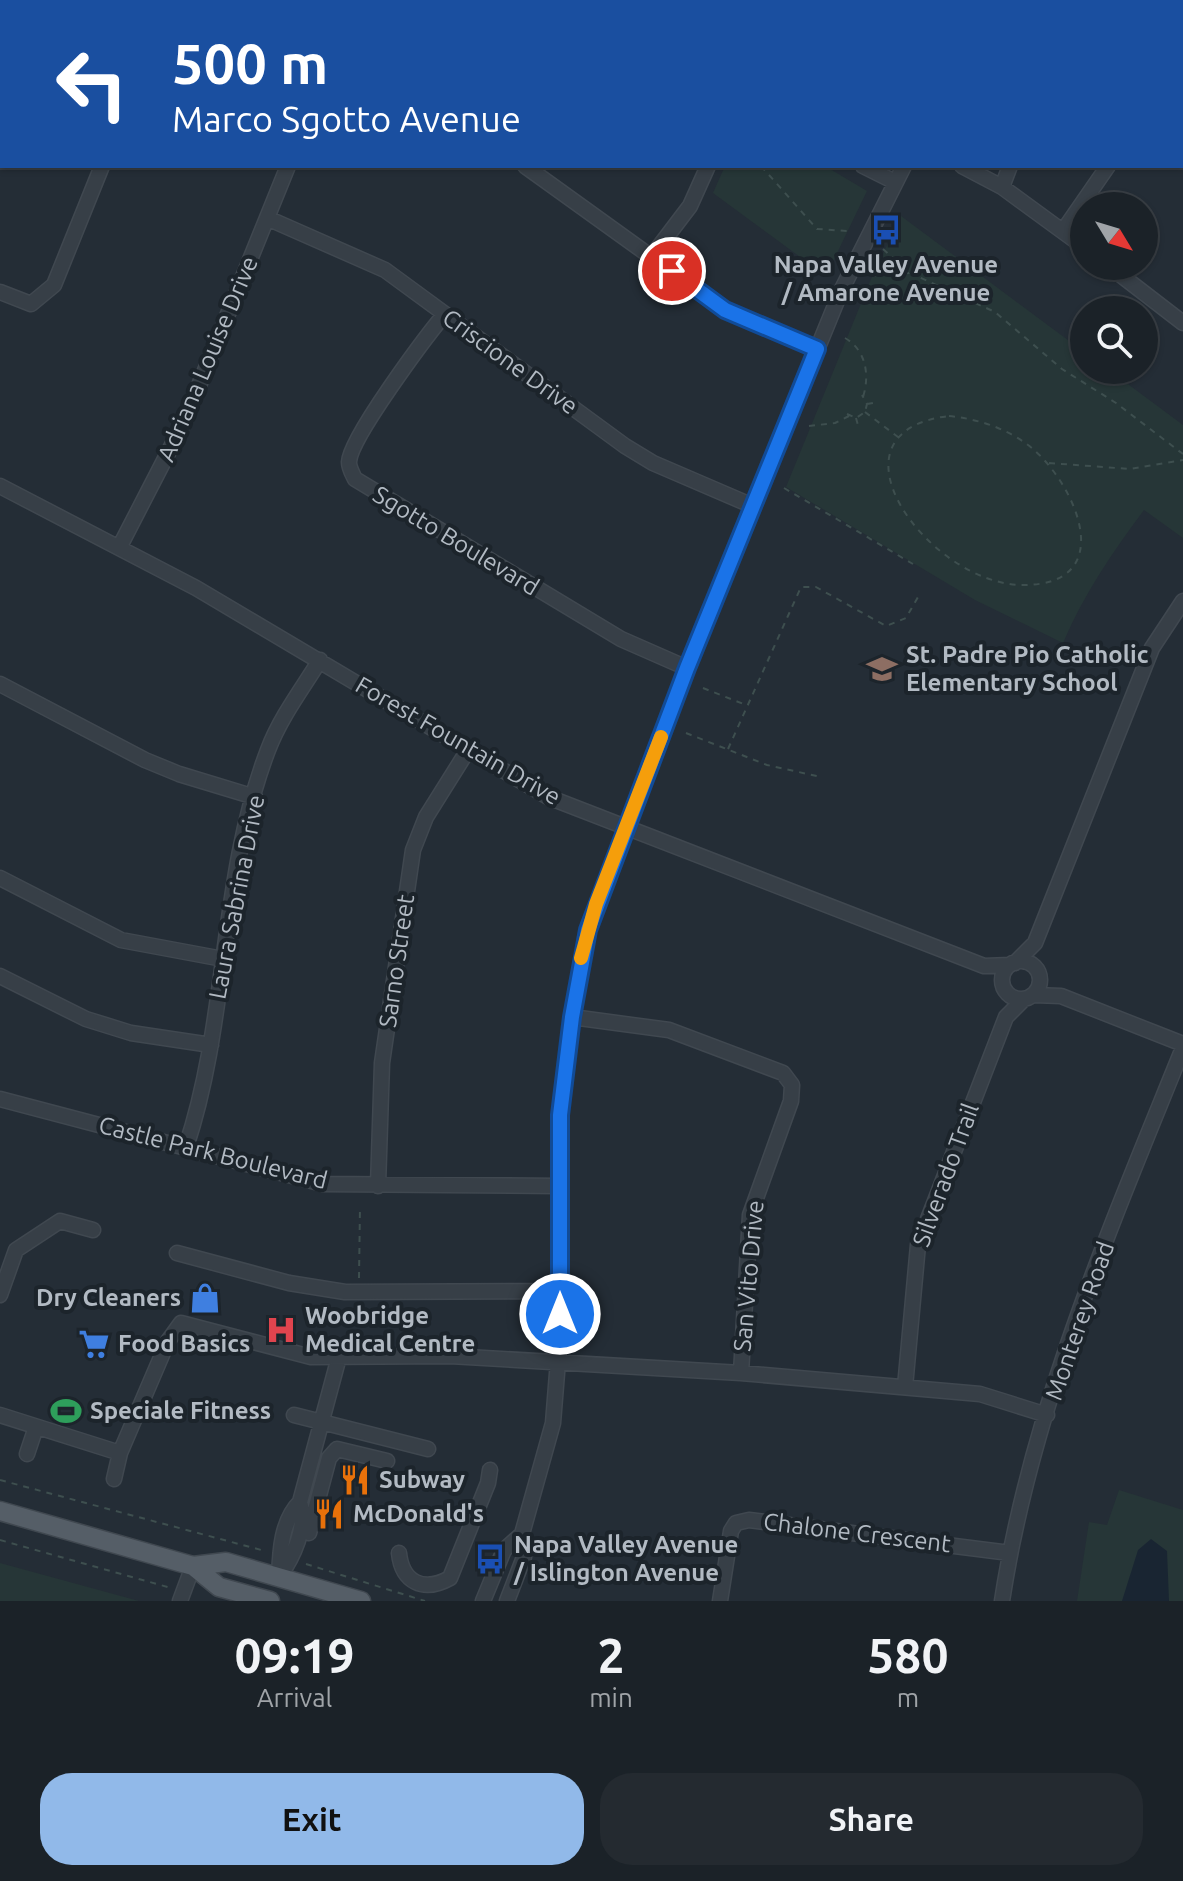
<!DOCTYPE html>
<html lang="en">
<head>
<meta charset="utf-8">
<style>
	:root { --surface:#1b2228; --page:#242a30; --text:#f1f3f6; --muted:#a0a4a8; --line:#393f45; --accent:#91b9e9 }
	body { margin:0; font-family:Ubuntu,sans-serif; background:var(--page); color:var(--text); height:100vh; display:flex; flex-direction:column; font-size:30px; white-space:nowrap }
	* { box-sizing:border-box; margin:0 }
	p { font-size:26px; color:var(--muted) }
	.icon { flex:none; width:44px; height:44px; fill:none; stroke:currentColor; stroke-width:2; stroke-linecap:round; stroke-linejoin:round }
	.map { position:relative; height:1601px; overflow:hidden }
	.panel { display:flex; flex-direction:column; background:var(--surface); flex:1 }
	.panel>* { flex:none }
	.banner { position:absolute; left:0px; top:0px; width:1184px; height:168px; box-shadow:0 2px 6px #0004,0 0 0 2px var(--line); background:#1a4fa0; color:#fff; overflow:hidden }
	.needle { width:52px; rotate:128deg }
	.tools { position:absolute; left:1070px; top:192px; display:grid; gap:16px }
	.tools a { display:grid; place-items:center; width:88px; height:88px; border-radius:50%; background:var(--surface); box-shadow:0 2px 6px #0004,0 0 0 2px var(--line); font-size:40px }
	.pin { position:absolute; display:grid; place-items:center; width:68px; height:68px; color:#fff; margin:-34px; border:4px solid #fff; border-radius:50%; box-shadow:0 2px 8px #0007 }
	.me { position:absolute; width:88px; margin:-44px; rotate:0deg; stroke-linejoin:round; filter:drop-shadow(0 0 6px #0008) }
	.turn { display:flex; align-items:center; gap:28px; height:168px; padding:0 40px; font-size:36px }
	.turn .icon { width:104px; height:104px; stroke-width:2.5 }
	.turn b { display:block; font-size:56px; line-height:68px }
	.eta { display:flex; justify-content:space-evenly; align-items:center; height:136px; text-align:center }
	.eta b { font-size:48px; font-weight:600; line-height:56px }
	.action { display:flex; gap:16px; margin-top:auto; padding:16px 40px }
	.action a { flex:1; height:92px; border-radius:32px; background:var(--accent); color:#111; font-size:32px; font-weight:600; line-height:92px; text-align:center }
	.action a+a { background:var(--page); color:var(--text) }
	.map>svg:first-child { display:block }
</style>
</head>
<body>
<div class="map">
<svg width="1183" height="1601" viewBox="0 0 1183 1601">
	<rect width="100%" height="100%" fill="#242d36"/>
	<path fill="#263637" d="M449,0h159l3,2h-159z
		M725,166h100l42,25 -41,85 -113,-83z
		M901,216l183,136v18h25l74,55v113l-39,-28c-32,43 -60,84 -81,133l-88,-43 -189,-113 85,-208z
		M1119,1490l64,20v91h-106l12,-79 18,3z
		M0,1563l139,38h-139z"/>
	<path fill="#192532" d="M1151,1539l16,12 2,50h-47l16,-51z"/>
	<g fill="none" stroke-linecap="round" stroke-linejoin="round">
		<g stroke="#404850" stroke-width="17">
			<path id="minor" d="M166,2v-2
				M355,2l1,-2
				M772,2l1,-2
				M873,2v-2
				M974,2l1,-2
				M1075,2l1,-2
				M1173,2l1,-2
				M525,166l200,144 92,39
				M863,166l32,16
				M962,166l40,21 82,60
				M1002,187l8,-21
				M267,218l118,52 240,176 28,17 100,43
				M1063,231l45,-65
				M652,256l38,-50 18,-40
				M1109,266l74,57
				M0,292l31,12 23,-19 48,-119
				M444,315c-19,23 -94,123 -95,147 0,6 3,11 6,17l266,160 66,29
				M0,486l196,102 352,209 436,169 26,-1
				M119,548l66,-128 103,-254
				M0,684l145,76 34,14 76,23
				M0,878l121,62 102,19
				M1002 980a19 19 0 1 1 38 0a19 19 0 1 1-38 0Z
				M1015,963l20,-20 117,-295 31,-47
				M0,976l86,43 45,14 80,12
				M1034,995l27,1 122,48
				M572,1017l97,13 114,43 9,12 -1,16 -41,114 -9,158
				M0,1099l323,85 236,2
				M186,1147c43,-129 33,-269 82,-397 12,-32 34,-61 52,-90
				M378,1186l4,-123 31,-213 13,-33 42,-67
				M177,1253l112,30 56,9 215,-1
				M0,1295l16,-45 44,-29 33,9
				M905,1387l13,-142 88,-228 18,-18
				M0,1415l120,38 48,-112 13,-18 130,34 139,-1 291,17 239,21 67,21
				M294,1415l134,34
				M27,1454l9,-27
				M114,1479l6,-26
				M309,1533l20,-75 8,-9 50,12
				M399,1553c3,29 24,40 51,25l38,-95 2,-13
				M279,1577c1,-25 2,-56 21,-75l39,-145
				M279,1577c14,-19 29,-51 21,-75
				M180,1601l13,-35
				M483,1601l21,-51 18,-16
				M507,1601l17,-44 -2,-23 31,-111 7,-87v-221l12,-98 16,-87 99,-262 154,-377 63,-125
				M720,1601l11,-70 5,-8 13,-3 261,33
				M1002,1601c29,-191 109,-375 181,-553"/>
		</g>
		<g stroke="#404850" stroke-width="21">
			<path id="major" d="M0,1511l193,55 33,-4 135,39
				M193,1566l26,21 51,14"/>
		</g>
		<path stroke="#3e4f4f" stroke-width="2" stroke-dasharray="6 6" stroke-linecap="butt" d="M506,0l2,2
			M761,166l56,63 31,2
			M883,249l27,24 85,39 67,57 54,34 67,51
			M870,276l39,-3
			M845,338c21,12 25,37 18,59
			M867,404l11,-2
			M865,412l33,25
			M847,414l9,4 9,-6 2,-8 -5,-9
			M949,416c30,3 60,13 84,33 45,39 85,136 -10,136 -93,0 -207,-153 -74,-169z
			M856,418l3,11
			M809,426l26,-3 14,-7
			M1049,463l81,6 53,-9
			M784,488l129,76
			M703,688l43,17
			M686,733l81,32 54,12
			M728,749l73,-162h15l70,39 20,-8 12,-21
			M359,1278l1,-71
			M0,1480l265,71
			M0,1540l171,48
			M306,1564l119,37"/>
		<use href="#minor" stroke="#373f47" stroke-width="14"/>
		<use href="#major" stroke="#555e67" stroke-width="18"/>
	</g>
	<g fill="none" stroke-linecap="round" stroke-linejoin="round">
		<g stroke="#114b97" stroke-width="20">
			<path id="route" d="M560,1314v-199l12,-98 16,-87 99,-262 130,-319 -92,-39 -53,-39"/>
		</g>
		<use href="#route" stroke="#1a73e8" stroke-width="14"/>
		<path stroke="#f59e0b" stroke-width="14" d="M581,958l15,-54 65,-167"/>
	</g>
	<defs>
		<g id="bus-bare" transform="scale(2.4)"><path d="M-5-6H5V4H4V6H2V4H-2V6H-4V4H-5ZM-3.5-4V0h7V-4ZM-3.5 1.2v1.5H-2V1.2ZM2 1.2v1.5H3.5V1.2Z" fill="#1a4fb4" stroke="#1c242b" stroke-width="2.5" paint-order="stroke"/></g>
		<g id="school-bare" transform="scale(2.4)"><path d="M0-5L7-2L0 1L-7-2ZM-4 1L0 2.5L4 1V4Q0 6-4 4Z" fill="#8d6e63" stroke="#1c242b" stroke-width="2.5" paint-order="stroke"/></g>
		<g id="shop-bare" transform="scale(2.4)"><path d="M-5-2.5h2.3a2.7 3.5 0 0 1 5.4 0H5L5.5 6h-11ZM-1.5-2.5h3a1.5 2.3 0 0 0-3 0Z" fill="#3f7fe0" stroke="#1c242b" stroke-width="2.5" paint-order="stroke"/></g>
		<g id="hospital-bare" transform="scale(2.4)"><path d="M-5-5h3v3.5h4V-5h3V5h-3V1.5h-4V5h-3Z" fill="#e0444e" stroke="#1c242b" stroke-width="2.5" paint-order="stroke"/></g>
		<g id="supermarket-bare" transform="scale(2.4)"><path d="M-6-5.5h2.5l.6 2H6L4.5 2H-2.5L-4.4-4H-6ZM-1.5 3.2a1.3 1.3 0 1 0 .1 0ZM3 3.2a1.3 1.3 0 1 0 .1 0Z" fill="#3f7fe0" stroke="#1c242b" stroke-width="2.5" paint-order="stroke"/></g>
		<g id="stadium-bare" transform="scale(2.4)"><path d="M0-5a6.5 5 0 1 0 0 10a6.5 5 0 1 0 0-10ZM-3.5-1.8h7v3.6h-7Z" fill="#2e9e5b" stroke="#1c242b" stroke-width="2.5" paint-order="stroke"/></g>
		<g id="restaurant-bare" transform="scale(2.4)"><path d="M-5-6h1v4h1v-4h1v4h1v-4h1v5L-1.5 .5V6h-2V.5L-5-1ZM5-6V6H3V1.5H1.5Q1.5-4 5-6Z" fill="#e8710a" stroke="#1c242b" stroke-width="2.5" paint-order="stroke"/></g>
	</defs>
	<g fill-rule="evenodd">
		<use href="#bus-bare" x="886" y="230"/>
		<use href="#school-bare" x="882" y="669"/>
		<use href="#shop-bare" x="205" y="1298"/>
		<use href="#hospital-bare" x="281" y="1330"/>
		<use href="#supermarket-bare" x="94" y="1344"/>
		<use href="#stadium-bare" x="66" y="1411"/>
		<use href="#restaurant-bare" x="355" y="1480"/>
		<use href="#restaurant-bare" x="329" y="1514"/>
		<use href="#bus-bare" x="490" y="1559"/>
	</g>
	<g text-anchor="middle" stroke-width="8" stroke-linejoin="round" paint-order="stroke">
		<g font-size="24" font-weight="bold" fill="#b2bac3" stroke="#1c242b" text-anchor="start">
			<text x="886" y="273" text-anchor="middle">Napa Valley Avenue<tspan x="886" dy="28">/ Amarone Avenue</tspan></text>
			<text x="906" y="663">St. Padre Pio Catholic<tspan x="906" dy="28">Elementary School</tspan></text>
			<text x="181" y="1306" text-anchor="end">Dry Cleaners</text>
			<text x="305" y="1324">Woobridge<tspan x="305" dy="28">Medical Centre</tspan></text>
			<text x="118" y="1352">Food Basics</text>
			<text x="90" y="1419">Speciale Fitness</text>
			<text x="379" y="1488">Subway</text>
			<text x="353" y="1522">McDonald's</text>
			<text x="514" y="1553">Napa Valley Avenue<tspan x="514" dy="28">/ Islington Avenue</tspan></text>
		</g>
		<g font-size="24" fill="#b2bac3" stroke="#1c242b">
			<text transform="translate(208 359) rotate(-67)" y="8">Adriana Louise Drive</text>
			<text transform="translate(510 362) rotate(36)" y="8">Criscione Drive</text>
			<text transform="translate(456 541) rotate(31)" y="8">Sgotto Boulevard</text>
			<text transform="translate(458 741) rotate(30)" y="8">Forest Fountain Drive</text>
			<text transform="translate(237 897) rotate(-79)" y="8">Laura Sabrina Drive</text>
			<text transform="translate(397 961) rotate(-82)" y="8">Sarno Street</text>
			<text transform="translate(213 1153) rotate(14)" y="8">Castle Park Boulevard</text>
			<text transform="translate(946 1175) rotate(-70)" y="8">Silverado Trail</text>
			<text transform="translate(749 1276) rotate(-85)" y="8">San Vito Drive</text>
			<text transform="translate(1080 1321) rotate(-71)" y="8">Monterey Road</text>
			<text transform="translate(857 1533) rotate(7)" y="8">Chalone Crescent</text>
		</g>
	</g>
</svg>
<div class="tools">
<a><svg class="needle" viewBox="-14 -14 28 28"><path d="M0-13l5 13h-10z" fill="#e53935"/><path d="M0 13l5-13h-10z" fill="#a0a4a8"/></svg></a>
<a><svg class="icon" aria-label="search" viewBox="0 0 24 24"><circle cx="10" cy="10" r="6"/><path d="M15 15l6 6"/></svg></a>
</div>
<div class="pin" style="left:672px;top:271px;background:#d93025"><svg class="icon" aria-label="arrive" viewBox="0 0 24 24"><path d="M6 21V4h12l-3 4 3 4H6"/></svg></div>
<svg class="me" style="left:560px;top:1314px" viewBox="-20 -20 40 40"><circle r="17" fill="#1a73e8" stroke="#fff" stroke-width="3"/><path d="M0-11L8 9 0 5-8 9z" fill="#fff"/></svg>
<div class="banner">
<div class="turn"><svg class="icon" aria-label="left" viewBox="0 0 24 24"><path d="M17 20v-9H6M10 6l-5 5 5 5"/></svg><div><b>500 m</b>Marco Sgotto Avenue</div></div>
</div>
</div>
<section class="panel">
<div class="eta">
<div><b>09:19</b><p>Arrival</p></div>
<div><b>2</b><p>min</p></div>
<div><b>580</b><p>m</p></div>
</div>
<div class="action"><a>Exit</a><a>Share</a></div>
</section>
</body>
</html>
